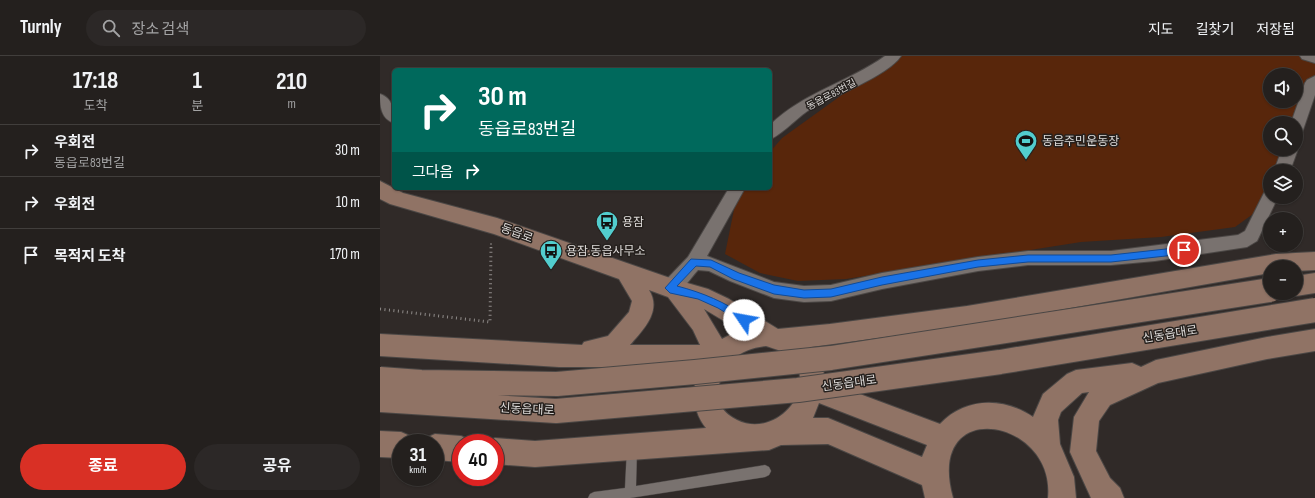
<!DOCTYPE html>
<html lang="ko">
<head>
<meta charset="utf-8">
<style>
	:root { --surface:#24201e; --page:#2c2827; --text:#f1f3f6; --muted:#a3a3a4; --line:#413e3c; --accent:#d93025 }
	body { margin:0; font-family:"Sofia Sans Condensed","Noto Sans KR",sans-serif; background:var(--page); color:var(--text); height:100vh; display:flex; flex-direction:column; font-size:15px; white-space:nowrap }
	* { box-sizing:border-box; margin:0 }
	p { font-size:13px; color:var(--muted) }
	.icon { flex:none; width:22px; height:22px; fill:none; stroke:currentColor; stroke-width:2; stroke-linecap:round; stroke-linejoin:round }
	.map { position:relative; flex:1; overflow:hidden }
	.details { display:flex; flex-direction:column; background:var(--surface); width:380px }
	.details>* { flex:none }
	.top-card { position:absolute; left:12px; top:12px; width:380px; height:122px; border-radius:6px; box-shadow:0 1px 3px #0004,0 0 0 1px var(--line); background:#00695c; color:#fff; overflow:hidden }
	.buttons { position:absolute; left:883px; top:12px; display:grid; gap:8px }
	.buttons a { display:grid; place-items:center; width:40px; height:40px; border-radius:50%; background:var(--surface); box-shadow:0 1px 3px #0004,0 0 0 1px var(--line); font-size:20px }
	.speed { position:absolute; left:12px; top:378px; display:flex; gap:8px; font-size:20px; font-weight:700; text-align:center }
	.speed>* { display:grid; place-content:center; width:52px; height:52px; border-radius:50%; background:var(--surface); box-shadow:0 1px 3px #0004,0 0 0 1px var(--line); line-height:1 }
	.speed small { font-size:10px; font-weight:400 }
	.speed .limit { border:6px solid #d22; background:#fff; color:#111 }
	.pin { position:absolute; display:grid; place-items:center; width:34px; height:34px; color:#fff; margin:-17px; border:2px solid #fff; border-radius:50%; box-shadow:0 1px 4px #0007 }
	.me { position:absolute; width:44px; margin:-22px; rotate:303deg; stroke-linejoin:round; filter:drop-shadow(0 0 3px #0008) }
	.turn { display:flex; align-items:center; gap:14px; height:84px; padding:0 20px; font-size:18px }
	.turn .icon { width:52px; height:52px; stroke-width:2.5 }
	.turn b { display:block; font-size:28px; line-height:34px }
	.then { display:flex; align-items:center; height:38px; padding:0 20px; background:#0003; gap:8px; font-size:15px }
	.eta { display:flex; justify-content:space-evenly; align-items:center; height:68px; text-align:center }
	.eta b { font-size:24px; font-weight:700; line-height:28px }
	.primary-button { display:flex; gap:8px; margin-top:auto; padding:8px 20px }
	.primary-button a { flex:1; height:46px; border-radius:24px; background:var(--accent); color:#fff; font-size:16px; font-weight:700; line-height:46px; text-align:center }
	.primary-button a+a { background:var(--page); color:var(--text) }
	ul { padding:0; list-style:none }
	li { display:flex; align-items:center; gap:12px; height:52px; padding:0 20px; border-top:1px solid var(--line) }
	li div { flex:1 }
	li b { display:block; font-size:15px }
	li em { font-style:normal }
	header { display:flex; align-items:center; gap:24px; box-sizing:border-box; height:56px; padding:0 20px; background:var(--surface); border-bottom:1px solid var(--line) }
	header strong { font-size:19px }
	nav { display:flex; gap:22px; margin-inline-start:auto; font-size:14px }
	.search { width:280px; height:36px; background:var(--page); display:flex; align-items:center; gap:10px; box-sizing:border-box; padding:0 14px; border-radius:22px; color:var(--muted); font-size:15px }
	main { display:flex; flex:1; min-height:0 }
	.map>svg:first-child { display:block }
</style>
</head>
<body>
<header>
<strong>Turnly</strong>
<div class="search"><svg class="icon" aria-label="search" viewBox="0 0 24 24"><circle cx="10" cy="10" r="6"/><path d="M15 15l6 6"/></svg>장소 검색</div>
<nav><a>지도</a><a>길찾기</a><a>저장됨</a></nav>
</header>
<main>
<section class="details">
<div class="eta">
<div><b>17:18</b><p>도착</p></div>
<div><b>1</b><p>분</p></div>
<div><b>210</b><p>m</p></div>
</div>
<ul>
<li><svg class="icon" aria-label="right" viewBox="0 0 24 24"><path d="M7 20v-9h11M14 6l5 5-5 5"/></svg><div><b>우회전</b><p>동읍로83번길</p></div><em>30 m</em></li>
<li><svg class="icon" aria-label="right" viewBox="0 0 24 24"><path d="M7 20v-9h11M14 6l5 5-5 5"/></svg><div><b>우회전</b></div><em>10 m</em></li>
<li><svg class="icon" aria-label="arrive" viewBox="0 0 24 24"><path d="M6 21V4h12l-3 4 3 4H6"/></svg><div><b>목적지 도착</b></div><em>170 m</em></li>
</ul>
<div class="primary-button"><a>종료</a><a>공유</a></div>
</section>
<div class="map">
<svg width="935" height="442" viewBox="0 0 935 442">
	<rect width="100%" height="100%" fill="#302a28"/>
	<path fill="#58260b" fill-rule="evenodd" d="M516,0h414l5,2v29l-19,36h-26v26h17l-10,22h-7v15l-10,23 -25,18 -74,10 -80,5 -235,37 -48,2 -38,-8 -35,-19 13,-64 2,-2h30v-36l12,-14zM890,19h26v26h-26z"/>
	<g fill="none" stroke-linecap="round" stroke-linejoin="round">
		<g stroke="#4b4745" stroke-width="1">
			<path id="lane" d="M252,387l4,1 1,4 -1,38 129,-21 4,2 2,4 -2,4 -4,2 -135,21h-42l2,-4 4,-2 31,-4 2,-40 1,-4z"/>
		</g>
		<g stroke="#4b4745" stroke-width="2">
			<path id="street" d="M505,0h16c-13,20 -70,41 -92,54 -11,7 -30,27 -39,29v-14c32,-32 79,-43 115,-69z
				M920,0h15v7l-13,-4z
				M935,20v19l-12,35 -2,4 -5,1v-12h-5l14,-40 2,-3z
				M0,38c13,4 14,17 14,29 -13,-4 -14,-17 -14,-29z
				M916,90l2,3 -8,22h-16l8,-22h14z
				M349,132h16l-38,68 67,26 30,4 27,-1 51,-12 96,-16 50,-6h83l127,-16 7,-4 19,-38 6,-2v6h8l-21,44 -10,6 -92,14 -44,4h-83l-50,6 -96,18 -51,12 -27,1 -30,-4 -44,-17 -21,-10 -11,-1c-9,10 -20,29 -34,24l-3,-6 3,-6 24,-25z"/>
		</g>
		<g stroke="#4b4745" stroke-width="2">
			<path id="secondary" d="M0,125l23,12 94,25 173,60 38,11 21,10 49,30 52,-5 137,-18 309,-52 39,-2v18l-19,1v-4h-26v6l-303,53 -156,21c10,11 12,20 14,34l115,43c25,-27 64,-27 93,-7l10,-23 24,-20 9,-4 56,-7 9,4 15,-7 111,-23 48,-8v22l-48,8 -109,24 -48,22 -11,16 -3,30 14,27 10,10 4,10h-33l-21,-46 4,-35 15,-25 -7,1 -21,19 -3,8 2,24 14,33 2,21h-28c8,-80 -124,-104 -95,0h-28l-3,-13 -94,-41 -47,1 -12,5 -234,17 -40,-3v-21h-10l10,-5 40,3 171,-13c-14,-17 -15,-41 -6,-61h-141l-179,-11v-22l202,11 2,-3 24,-6 21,-24 3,-11 -13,-22 -125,-45 -104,-30 -10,-5zM269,234l19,7 25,33 7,15h-70c14,-16 32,-34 19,-55zM324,253l35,21 -17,9zM386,290c6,2 17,5 22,9 35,31 -12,85 -51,65 -6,-3 -12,-7 -16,-14 -2,-5 -2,-12 -2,-18 1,-25 23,-40 47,-42zM439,347l108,42 -5,12 -94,-39h-15z
				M935,217v20l-19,3 -7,-3h7v-17z
				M0,375l21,1 9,4 3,7h-12v15l-21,-1z
				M55,378l26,2 9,4 2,3h-11v19l-26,-2v-17h-12l3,-5z"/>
		</g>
		<path stroke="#8f8b89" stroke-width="2" stroke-dasharray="1 2.5" stroke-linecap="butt" d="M111,192v-5"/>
		<path stroke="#8f8b89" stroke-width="3" stroke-dasharray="1 3.5" stroke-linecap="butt" d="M0,253l110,13 1,-75"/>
		<use href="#lane" fill="#79726f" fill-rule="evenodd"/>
		<use href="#street" fill="#79726f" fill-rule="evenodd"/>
		<use href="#secondary" fill="#907365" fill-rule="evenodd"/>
		<g stroke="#4b4745" stroke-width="26" stroke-linecap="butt">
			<path id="secondary-bridge" d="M0,323l41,3 136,2 138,-12 136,-14 439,-68
				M0,344l176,11 242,-21 202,-28 315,-52"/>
		</g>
		<use href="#secondary-bridge" stroke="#907365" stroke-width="24"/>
	</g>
	<path fill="#1a73e8" stroke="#114b97" d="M804,191l4,3 -4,4 -73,8h-83l-50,5 -96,18 -51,12 -27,1 -30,-4 -41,-15 -23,-12 -14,-1 -19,20c27,7 47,16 70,31l1,3 -1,3 -3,1 -26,-16 -20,-9 -28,-6 -5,-5 26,-29 20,1 28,13 35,12 30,5 27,-1 51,-12 96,-17 50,-5h83z"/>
	<defs>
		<g id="stadium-pin" transform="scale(1.15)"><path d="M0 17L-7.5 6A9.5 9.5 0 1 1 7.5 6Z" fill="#52cdce" stroke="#26211e"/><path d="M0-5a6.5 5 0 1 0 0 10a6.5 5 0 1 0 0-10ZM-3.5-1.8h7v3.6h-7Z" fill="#111"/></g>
		<g id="bus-pin" transform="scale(1.15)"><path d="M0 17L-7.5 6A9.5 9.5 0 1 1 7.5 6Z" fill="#52cdce" stroke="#26211e"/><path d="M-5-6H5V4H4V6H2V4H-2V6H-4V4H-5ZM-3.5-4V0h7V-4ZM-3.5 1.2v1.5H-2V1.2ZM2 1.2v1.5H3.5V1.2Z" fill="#111"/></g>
	</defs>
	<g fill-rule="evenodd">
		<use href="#stadium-pin" x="646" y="85"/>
		<use href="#bus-pin" x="227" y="166"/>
		<use href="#bus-pin" x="171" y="195"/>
	</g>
	<g text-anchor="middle" stroke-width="3" stroke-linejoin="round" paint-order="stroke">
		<g font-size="10" fill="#dedbd9" stroke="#26211e">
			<text transform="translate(451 38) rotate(-28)" y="4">동읍로83번길</text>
		</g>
		<g font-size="12" fill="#dedbd9" stroke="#26211e" text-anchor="start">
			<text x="662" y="89">동읍주민운동장</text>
			<text x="242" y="170">용잠</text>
			<text x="186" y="199">용잠.동읍사무소</text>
		</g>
		<g font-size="12" fill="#dedbd9" stroke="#26211e">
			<text transform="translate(137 177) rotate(20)" y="4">동읍로</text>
			<text transform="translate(790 278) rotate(-9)" y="4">신동읍대로</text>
			<text transform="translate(469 327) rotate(-8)" y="4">신동읍대로</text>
			<text transform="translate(147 353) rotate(3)" y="4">신동읍대로</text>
		</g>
	</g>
</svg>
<div class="buttons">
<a><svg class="icon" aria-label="sound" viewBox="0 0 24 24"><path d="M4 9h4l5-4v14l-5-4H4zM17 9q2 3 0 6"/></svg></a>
<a><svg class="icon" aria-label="search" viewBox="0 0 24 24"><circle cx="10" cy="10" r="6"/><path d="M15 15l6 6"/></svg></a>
<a><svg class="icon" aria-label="layers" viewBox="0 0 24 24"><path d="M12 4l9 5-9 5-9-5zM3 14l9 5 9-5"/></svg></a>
<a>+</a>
<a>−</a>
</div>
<div class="speed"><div>31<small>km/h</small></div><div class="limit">40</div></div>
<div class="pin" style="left:804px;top:194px;background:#d93025"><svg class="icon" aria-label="arrive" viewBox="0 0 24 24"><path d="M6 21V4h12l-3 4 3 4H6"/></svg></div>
<svg class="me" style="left:364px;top:264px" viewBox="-20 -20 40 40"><circle r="19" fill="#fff"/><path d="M0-13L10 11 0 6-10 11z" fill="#1a73e8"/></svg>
<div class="top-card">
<div class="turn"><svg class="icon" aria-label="right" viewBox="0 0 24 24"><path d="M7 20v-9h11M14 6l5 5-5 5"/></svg><div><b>30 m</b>동읍로83번길</div></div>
<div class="then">그다음<svg class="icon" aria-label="right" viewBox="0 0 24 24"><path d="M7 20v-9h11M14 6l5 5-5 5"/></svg></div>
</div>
</div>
</main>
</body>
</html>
